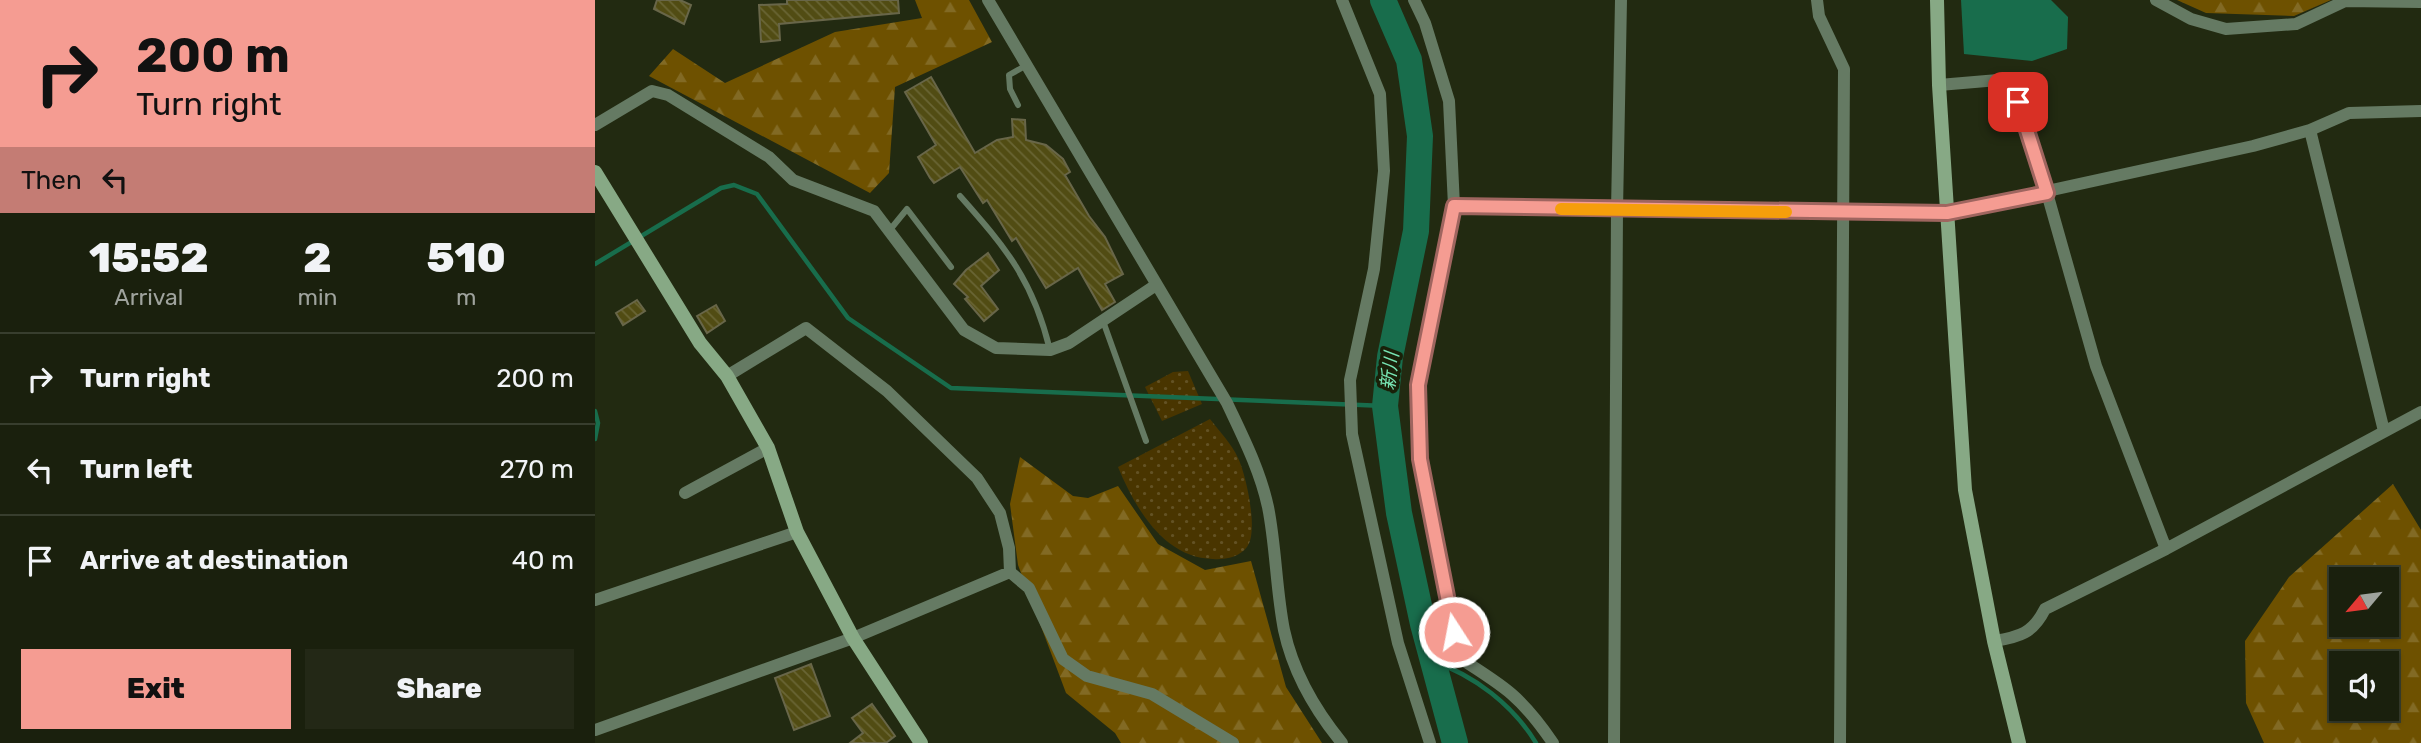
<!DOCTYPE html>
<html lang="en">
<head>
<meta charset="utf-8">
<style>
	:root { --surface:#1a200d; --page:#232816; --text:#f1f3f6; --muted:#9fa39d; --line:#383e2e; --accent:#f59c92 }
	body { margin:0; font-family:Rubik,"Noto Sans JP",sans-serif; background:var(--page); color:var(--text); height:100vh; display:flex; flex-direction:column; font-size:26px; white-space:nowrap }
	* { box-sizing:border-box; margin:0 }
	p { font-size:23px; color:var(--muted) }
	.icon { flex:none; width:38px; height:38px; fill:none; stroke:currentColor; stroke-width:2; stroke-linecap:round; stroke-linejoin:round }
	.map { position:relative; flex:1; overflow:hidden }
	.panel { display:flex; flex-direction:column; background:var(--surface); width:595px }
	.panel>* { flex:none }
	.hud { background:#f59c92; color:#111; overflow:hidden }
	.needle { width:46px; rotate:241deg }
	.buttons { position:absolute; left:1734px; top:567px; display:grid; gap:14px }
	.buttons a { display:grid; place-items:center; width:70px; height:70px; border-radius:0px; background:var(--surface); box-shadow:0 2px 5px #0004,0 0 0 2px var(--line); font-size:35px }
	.pin { position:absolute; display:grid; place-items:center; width:60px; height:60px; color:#fff; margin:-30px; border-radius:14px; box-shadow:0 4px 10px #0006 }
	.me { position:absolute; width:77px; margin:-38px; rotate:349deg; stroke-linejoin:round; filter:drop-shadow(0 0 5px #0008) }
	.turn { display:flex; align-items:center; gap:24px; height:147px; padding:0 21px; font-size:32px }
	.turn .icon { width:91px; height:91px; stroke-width:2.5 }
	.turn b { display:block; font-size:49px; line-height:60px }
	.then { display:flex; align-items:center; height:66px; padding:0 21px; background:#0003; gap:14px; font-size:26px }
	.eta { display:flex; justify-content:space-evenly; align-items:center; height:119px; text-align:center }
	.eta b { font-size:42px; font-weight:800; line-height:49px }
	.primary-button { display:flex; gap:14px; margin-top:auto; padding:14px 21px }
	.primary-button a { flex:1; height:80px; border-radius:0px; background:var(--accent); color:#111; font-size:28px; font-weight:800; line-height:80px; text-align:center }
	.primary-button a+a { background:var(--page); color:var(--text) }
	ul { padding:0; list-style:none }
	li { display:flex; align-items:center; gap:21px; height:91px; padding:0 21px; border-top:2px solid var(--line) }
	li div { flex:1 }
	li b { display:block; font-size:26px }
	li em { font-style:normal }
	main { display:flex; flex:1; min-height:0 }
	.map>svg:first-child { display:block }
</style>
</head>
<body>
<main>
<section class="panel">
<div class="hud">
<div class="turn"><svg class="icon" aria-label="right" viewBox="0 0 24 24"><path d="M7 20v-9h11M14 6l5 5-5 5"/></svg><div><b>200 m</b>Turn right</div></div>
<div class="then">Then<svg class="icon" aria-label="left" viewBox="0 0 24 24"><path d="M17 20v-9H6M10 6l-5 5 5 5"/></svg></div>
</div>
<div class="eta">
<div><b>15:52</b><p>Arrival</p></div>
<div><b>2</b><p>min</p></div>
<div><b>510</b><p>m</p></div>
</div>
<ul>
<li><svg class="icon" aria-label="right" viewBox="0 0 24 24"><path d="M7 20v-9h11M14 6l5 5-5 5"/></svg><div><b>Turn right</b></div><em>200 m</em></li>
<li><svg class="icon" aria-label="left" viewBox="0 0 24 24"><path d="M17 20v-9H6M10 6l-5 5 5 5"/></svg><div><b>Turn left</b></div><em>270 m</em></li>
<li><svg class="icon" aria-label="arrive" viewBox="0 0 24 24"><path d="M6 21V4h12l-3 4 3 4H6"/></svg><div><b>Arrive at destination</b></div><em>40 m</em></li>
</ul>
<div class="primary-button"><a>Exit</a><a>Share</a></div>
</section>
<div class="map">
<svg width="1826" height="743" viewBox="0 0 1826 743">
	<defs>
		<pattern id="forest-firs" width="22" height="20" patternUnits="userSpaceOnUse" patternTransform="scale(1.75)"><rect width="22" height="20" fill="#6e5100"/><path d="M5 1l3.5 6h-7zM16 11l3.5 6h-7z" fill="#826a24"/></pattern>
		<pattern id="park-dots" width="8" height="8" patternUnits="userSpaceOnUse" patternTransform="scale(1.75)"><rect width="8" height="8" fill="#493500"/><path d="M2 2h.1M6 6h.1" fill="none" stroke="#635224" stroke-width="1.8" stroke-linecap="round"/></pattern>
		<pattern id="building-back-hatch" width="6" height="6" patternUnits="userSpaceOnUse" patternTransform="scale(1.75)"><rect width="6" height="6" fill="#514c13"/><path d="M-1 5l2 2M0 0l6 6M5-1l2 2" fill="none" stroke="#696534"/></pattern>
	</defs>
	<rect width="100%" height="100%" fill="#222a11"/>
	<path fill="url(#forest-firs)" fill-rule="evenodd" d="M320,0h54l23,42 -97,45 -6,86 -19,20 -221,-117 24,-27 52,34 110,-51 87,-14z
		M1582,0h154l-37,16 -88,-3z
		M425,457l53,39 15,2 30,-12 40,58 47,26 46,-9 35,126 36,56h-201l-6,-10 -49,-40 -48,-128 -8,-61z
		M1798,484l28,46v213h-157l-18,-40 -1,-62 44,-64zM1792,579v46h-46v-46zM1792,663v46h-46v-46z"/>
	<path fill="url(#park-dots)" d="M593,371l14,33 -40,17 -17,-34 28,-15z
		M615,419c9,12 22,25 28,39 8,16 21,74 9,89 -7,10 -23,13 -34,12 -49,-1 -78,-51 -95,-92z"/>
	<path fill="#186d4c" d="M1366,0h90l17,17 -1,32 -35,12 -68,-7z"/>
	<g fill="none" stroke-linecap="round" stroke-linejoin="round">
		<path stroke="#186d4c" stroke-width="4.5" d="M0,264l126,-76 13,-3 23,9 91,124 103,70 434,18
			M0,411l3,12 -3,16
			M837,661c42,14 81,44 104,82"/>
		<path stroke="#186d4c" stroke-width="26" d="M788,0l26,60 11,76 -4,95 -26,126 -5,49 14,107 24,111 32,119"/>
	</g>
	<path fill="url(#building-back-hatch)" stroke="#686649" stroke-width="2" d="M62,0h23l11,5 -7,19 -30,-15z
		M192,0h111l1,13 -120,11 1,16 -19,2 -2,-37 28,-1z
		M336,77l44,76 22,-13 16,-3 -1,-18 13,1 1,20 20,5 17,14 7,13 -5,3 24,41 16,21 18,37 -18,10 10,18 -13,8 -24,-42 -32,20 -30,-50 -4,3 -25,-41 -4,3 -23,-36 -26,16 -4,-5 -12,-21 18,-12 -31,-53z
		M393,253l11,17 -18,16 17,23 -14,12 -19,-22 3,-2 -14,-13 12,-14z
		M42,300l8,11 -22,14 -7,-12z
		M121,305l9,16 -18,12 -10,-17z
		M216,664l19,52 -36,14 -19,-52z
		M277,704l23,32 -9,7h-36l13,-10 -11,-15z"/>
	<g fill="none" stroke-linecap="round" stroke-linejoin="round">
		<path stroke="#657a63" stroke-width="6" d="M423,105l-8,-16 -1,-14 18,-10
			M365,196c46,52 73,84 90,154
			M294,231l18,-22 44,58
			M508,321l43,120"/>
		<path stroke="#657a63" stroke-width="12" d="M393,0l239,403c16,34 33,67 41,104 8,40 8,82 16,123 9,42 31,80 58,113
			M747,0l38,94 4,77 -10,98 -24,111 2,54 46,209 32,100
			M819,0l11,23 24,78 5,105 -36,179 2,74 38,198c46,29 64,40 95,86
			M1222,0l2,16 25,53 -4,674
			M1561,0l35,19 35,10 70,-5 49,-23 76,1
			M1344,85l71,-6 37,114 49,173 70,183
			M0,125l57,-34 16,4 101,62 24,23 81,31 90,119 32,18 54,2 19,-7 87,-58
			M1715,130l74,301
			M859,206l493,7 306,-67 57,-16 39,-17 72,-2
			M132,376l79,-48 81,63 90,87 23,35 9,35 1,24 19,16 34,71 24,17 65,18 81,49
			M90,493l83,-45
			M0,600l202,-68
			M1399,641c26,-4 39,-8 51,-32l121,-60 255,-137
			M0,730l258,-92 157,-66
			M1019,743l3,-533 4,-210"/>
		<path stroke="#87a985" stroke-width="14" d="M1342,0l2,85 26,405 29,151 25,102
			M0,172l105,171 27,33 41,72 29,84 56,106 68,105"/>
	</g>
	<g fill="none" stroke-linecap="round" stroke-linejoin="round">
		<g stroke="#9f655f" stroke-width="18">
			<path id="route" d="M859,632l-34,-173 -2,-74 36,-179 493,7 100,-20 -29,-91"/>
		</g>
		<use href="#route" stroke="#f59c92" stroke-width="12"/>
		<path stroke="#f59e0b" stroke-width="12" d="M966,209l225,3"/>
	</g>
	<g text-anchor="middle" stroke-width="7" stroke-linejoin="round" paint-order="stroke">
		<g font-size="19" font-style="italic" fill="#77e4b3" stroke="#192008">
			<text transform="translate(794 371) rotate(-83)" y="7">新川</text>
		</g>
	</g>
</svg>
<div class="buttons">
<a><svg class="needle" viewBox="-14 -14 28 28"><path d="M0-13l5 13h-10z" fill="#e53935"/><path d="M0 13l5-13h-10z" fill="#9fa39d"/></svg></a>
<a><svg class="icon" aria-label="sound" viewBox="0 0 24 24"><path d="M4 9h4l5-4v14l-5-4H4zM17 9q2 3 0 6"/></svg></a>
</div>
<div class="pin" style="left:1423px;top:102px;background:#d93025"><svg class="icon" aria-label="arrive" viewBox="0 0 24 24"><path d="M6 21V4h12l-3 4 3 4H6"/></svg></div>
<svg class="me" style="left:859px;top:632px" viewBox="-20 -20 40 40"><circle r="17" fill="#f59c92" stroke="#fff" stroke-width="3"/><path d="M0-11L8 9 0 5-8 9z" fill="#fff"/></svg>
</div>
</main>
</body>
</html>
